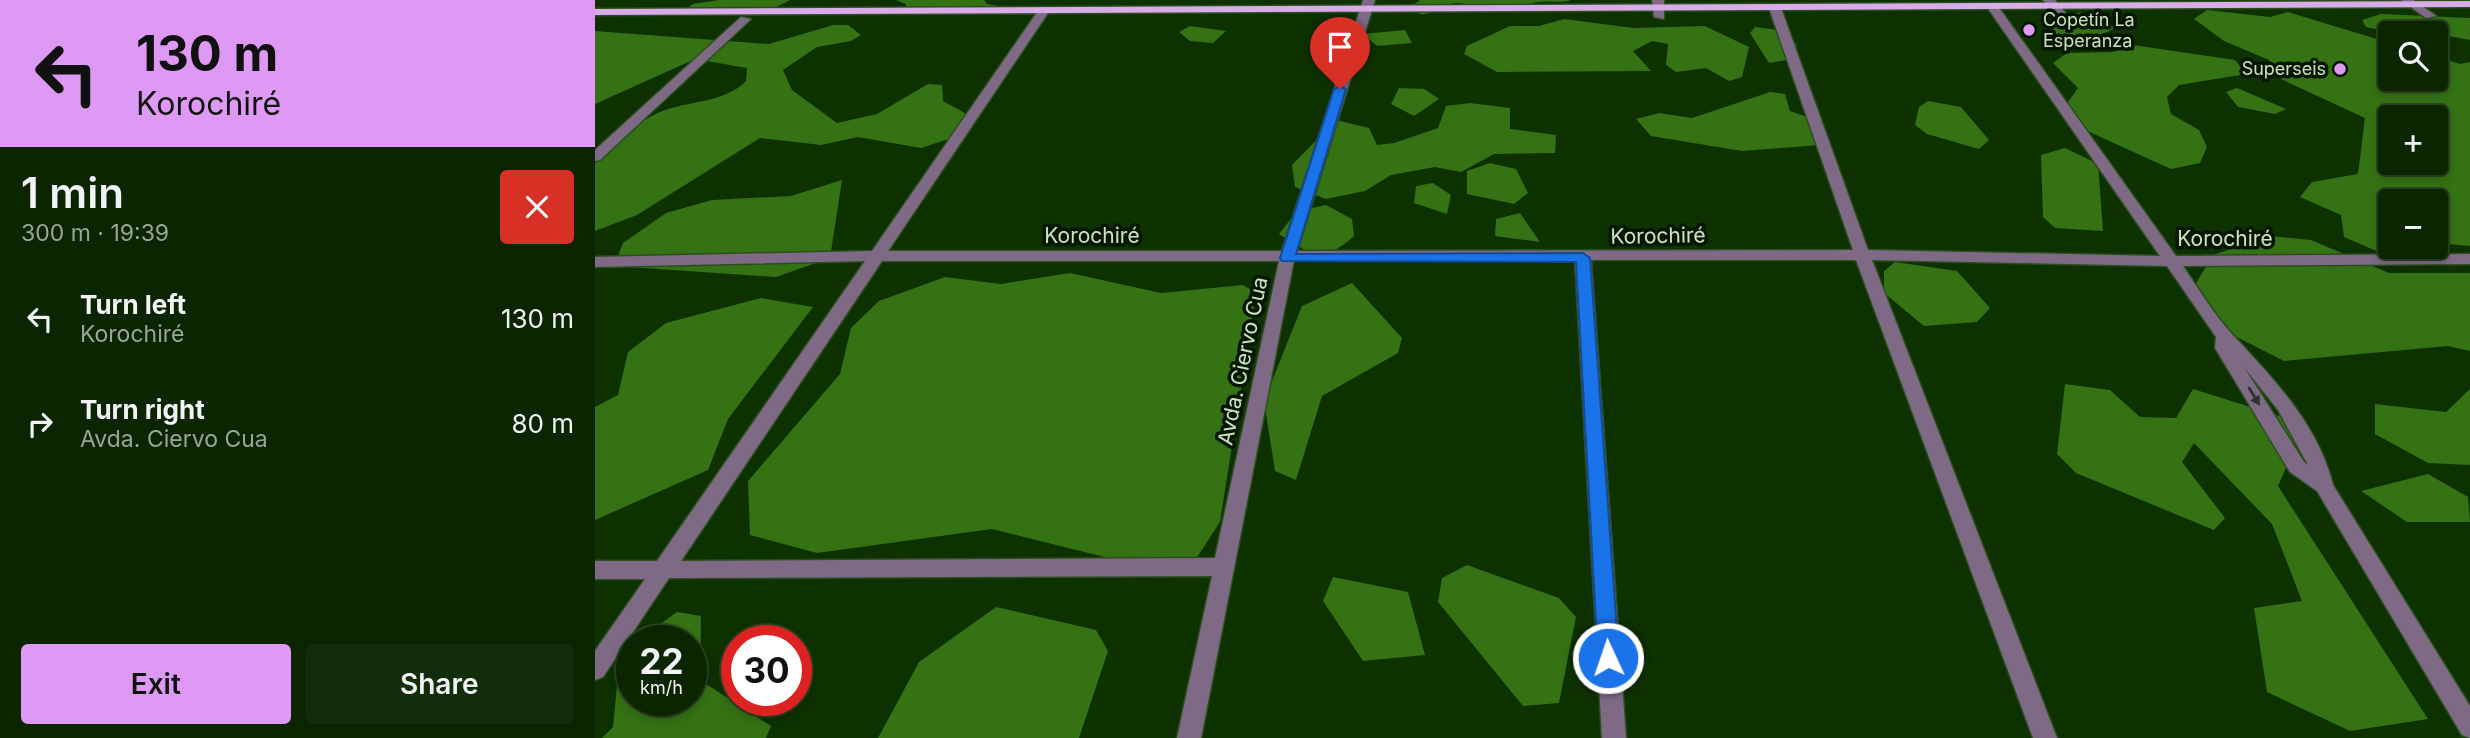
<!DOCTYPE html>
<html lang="en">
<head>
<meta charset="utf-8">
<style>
	:root { --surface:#0a2500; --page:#132d0a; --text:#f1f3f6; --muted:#99a599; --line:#2a4222; --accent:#dd99f3 }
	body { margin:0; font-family:Inter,sans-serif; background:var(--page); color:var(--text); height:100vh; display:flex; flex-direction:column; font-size:26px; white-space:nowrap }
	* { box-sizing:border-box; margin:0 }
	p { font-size:23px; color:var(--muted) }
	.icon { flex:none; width:38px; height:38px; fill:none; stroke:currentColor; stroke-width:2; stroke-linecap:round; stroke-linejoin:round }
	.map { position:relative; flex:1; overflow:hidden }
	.panel { display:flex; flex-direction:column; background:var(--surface); width:595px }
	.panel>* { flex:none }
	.top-card { background:#dd99f3; color:#111; overflow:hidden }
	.buttons { position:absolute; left:1783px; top:21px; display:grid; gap:14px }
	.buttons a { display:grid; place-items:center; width:70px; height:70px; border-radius:7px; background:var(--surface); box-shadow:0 4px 10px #0003,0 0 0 2px var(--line); font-size:35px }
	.speed { position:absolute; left:21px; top:625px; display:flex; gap:14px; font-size:35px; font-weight:700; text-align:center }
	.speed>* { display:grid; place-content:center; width:91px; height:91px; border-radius:50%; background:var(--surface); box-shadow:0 4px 10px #0003,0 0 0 2px var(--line); line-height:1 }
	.speed small { font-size:18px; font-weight:400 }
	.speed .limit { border:10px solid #d22; background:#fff; color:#111 }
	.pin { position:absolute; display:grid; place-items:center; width:60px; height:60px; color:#fff; margin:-72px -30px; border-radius:50% 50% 50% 0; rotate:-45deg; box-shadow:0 0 7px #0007 }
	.pin .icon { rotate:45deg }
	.me { position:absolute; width:77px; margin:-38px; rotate:357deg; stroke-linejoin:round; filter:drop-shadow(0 0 5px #0008) }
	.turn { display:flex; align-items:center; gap:24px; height:147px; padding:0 21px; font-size:32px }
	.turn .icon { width:91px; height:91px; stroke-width:2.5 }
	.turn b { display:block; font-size:49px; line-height:60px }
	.round { display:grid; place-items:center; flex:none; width:74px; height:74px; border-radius:7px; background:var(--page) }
	.overview { display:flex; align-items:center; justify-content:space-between; height:119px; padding:0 21px }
	h1 { font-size:42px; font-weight:600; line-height:52px }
	.action { display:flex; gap:14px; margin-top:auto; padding:14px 21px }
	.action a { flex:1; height:80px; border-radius:7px; background:var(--accent); color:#111; font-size:28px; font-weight:600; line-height:80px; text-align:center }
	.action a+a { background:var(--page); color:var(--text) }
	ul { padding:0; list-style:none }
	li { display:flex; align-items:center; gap:21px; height:105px; padding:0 21px }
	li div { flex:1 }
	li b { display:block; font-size:26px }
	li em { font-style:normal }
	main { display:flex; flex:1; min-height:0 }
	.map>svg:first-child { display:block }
</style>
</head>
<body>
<main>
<section class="panel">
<div class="top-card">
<div class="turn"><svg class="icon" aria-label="left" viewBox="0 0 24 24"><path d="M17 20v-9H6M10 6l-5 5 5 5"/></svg><div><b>130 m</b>Korochiré</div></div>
</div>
<div class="overview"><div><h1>1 min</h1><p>300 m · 19:39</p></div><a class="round" style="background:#d93025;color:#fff"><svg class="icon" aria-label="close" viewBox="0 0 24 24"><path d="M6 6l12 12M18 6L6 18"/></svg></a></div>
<ul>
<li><svg class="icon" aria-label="left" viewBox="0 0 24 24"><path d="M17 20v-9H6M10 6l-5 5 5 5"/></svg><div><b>Turn left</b><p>Korochiré</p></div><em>130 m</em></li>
<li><svg class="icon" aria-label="right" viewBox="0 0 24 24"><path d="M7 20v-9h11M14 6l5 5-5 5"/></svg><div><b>Turn right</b><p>Avda. Ciervo Cua</p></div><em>80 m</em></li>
</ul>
<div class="action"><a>Exit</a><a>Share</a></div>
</section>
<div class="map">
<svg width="1875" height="738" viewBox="0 0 1875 738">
	<rect width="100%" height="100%" fill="#0e3100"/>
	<path fill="#347214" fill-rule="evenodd" d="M124,0h71l-13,7 5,4c-12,4 -38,8 -50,0l-52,2 13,-9z
		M301,0h88l3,4 18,3 -35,-1 -17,5 -47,-3v-4z
		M825,0h151c-11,4 -21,0 -32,2 -5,0 -10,4 -16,5 -21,2 -44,-1 -65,-4 -16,-2 -36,24 -46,3z
		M1612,10l63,7 18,-5 102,31 1,36h45v-23l24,8 10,-2v184l-34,-3v-42h-45v46h38l-20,18 -65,-28 -3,-22 -41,-18 12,-15 46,-8 7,-56 -95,-44 -1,-14 -45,-19 -30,-22zM1796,117h45v46h-45z
		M1485,12l37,15 -33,16 -30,-9 -4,-7z
		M1786,14l89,4v22c-35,-8 -70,-4 -104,-13l-4,-7z
		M969,19l69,9 72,-2 44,21 -7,30 -13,4 -23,-13 -30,4 -10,-7 2,-21 -16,-3 -19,10 18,20 -154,1 -33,-18 3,-8 43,-20h29z
		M238,25h15l13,10 -10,6 -34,6 -34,23 9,20 45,33 40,-9 51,-30 14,1 1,16 29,16 -14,19 -37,12 -63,-11 -37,8 -61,-7 -123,77 -42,16v-68c20,-19 39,-40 65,-51 28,-12 63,-8 86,-31l1,-13 -52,-9 -100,45v-73l174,13z
		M595,26l36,5 -13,12 -23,-2 -11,-9z
		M1160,27l30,4 12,14 -4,14 -24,4 -19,-30z
		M810,30l7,13 -35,3 -14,-12z
		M1538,45l102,15 11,14 -67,11 -12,12 4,17 28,16 8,17 -7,16 -29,6 -88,-40 -15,-27 10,-14 -25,-25 14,-10 46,-1z
		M804,88l25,1 15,10 -25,17 -23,-12z
		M1642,88l49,21 -11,5 -37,-7 -12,-15z
		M1175,92l15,2 5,17 34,12 -5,22 -77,6 -91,-15 -15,-17 23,-6 33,5z
		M1333,101l33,6 28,33 -10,9 -52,-15 -12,-9 4,-18z
		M875,103l40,5v21l46,6 -1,18 -61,1 -33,18 -26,-5 -44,8 -26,16 -39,8 -31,-12 -3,-22 44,-45 33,8 8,17 17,-2 44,-15 8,-22z
		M1470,148l33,16 5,67 -48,-3 -12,-11 -2,-62z
		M895,163l26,6 12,24 -14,11 -47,-10v-23z
		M247,180l-12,78 -54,19 -162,-11 9,-23 43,-30 46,-13 79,-4z
		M838,183l18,12 -4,19 -33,-11 2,-17z
		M731,205l26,14 2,17c-33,29 -41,19 -75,-2l18,-23z
		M925,213l20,29 -45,-6 1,-17z
		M1674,236l42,4 78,33h81v78l-22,-5 -164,15 -69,-35 -20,-41 18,-30z
		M1300,262l62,9 33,37 -13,14 -53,4 -40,-33v-22z
		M475,273l91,20 82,-8 13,8 -36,229 -26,40 -29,10 -173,-43 -175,24 -67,-18 -2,-54 92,-107 11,-46 28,-27 66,-24 56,7z
		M757,283l50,55 -4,15 -76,43 -26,84 -21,-9 -11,-70 38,-95z
		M166,298l52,9 -85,112 -20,51 -113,50v-113l23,-12 10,-43 38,-29z
		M1470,384l45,6 30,27 36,1 17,-29 112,35 -27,62 150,233 -78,12 -83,-39 -13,-84 48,-7 -30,-77 -78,-81 -12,19 43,56 -11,12 -138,-57 -19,-19z
		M1875,389v76l-42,-2 -53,-29v-30l71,8z
		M1833,474l40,23 2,25h-63l-46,-31z
		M872,565l92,33 17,19 -17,86 -36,3 -85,-104 4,-24z
		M738,577l75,15 17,63 -62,6 -40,-60z
		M401,607l100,23 12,21 -29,87h-201l41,-76z
		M82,612l24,4 -1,64 71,46 -5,12h-164l11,-11 7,-73 12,-9v55h59v-60h-53z"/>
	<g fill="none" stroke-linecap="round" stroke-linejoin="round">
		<g stroke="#2c4e1f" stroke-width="3">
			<path id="minor" d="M768,0h12l-78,251 556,-1 -84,-242 6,-3 6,3 87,242 292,6 -173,-249 6,-3 4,1 179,251 294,-2v10l-287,2c15,22 30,47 48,67 41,44 87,91 102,152l137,221v32l-8,-3 -145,-244 -27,-19 -75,-124 1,-11 -49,-71 -295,-6 185,478h-24l-177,-478h-265l35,478h-24l-27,-478h-281l-93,478h-24l35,-162 -543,2 -66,99 -8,3v-29l50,-72h-50v-18h62l208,-300 -270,6v-10l277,-6 168,-243 4,-1 6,3 -162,241h394zM287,261h397l-64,297 -534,3zM1649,367l34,43 30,55 -4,-3z
				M1057,0h12v19l-10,-2z
				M1448,0h12l13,16 -2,2h-8z
				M1806,0h13l22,16 -10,2z
				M146,17l10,2 -151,141 -5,1v-11z"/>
		</g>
		<g stroke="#2c4e1f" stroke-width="3">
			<path id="major" d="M1875,1v6l-1875,8v-6z"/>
		</g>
		<use href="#minor" fill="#7f6a86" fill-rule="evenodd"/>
		<use href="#major" fill="#d8ace7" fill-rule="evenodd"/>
	</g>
	<defs><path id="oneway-solid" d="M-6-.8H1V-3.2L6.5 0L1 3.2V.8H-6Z" transform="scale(1.75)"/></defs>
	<use fill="#2f332f" href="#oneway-solid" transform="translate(1659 396) rotate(59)"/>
	<path fill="#1a73e8" stroke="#114b97" stroke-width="2" d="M745,86l6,3 -50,165 287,-1 7,5 29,400 -3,6 -8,3 -7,-3 -3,-6 -22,-396 -294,-1 -2,-3 54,-169z"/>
	<g fill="#dd99f3" stroke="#041600" stroke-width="2.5">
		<circle cx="1434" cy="30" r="7"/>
		<circle cx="1745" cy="69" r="7"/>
	</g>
	<g text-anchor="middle" stroke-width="7" stroke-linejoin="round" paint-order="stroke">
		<g font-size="18" fill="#cae4c1" stroke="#041600" text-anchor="start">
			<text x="1448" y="26">Copetín La<tspan x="1448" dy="21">Esperanza</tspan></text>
			<text x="1731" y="75" text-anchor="end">Superseis</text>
		</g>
		<g font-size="21" fill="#cae4c1" stroke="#041600">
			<text x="497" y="243">Korochiré</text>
			<text transform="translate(1063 236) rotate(-1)" y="7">Korochiré</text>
			<text x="1630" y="246">Korochiré</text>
			<text transform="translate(648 361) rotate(-78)" y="7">Avda. Ciervo Cua</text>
		</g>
	</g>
</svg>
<div class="buttons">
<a><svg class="icon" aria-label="search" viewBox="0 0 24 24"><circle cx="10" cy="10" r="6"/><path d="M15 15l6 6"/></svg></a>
<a>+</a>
<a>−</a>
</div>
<div class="speed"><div>22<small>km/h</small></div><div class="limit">30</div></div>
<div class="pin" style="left:745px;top:89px;background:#d93025"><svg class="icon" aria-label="arrive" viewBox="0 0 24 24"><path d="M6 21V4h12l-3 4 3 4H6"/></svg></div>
<svg class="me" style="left:1013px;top:658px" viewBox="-20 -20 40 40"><circle r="17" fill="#1a73e8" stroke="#fff" stroke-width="3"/><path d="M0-11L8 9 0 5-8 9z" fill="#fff"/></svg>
</div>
</main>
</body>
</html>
